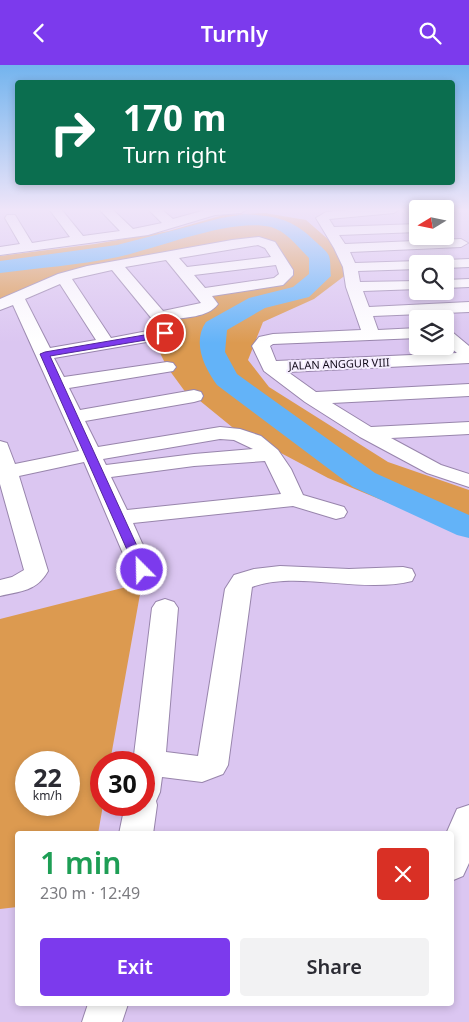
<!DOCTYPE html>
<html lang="en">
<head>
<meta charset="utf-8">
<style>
	:root { --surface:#fff; --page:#f2f2f3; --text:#2b2b33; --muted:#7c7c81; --accent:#7c3aed }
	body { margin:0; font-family:"Noto Sans",sans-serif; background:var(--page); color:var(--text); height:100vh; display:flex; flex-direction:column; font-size:19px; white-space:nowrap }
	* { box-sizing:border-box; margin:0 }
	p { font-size:16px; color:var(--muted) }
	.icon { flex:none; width:28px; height:28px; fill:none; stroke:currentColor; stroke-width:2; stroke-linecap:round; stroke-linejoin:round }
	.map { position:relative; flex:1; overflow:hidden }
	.details { position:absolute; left:15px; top:766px; width:439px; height:175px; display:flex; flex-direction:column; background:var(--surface); border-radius:5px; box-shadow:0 2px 8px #0003 }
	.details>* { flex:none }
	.banner { position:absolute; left:15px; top:15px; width:440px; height:105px; border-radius:5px; box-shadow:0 2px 8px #0003; background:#0b6e4f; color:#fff; overflow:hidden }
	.needle { width:32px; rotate:260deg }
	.controls { position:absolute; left:409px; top:135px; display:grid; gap:10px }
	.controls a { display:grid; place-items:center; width:45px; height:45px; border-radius:5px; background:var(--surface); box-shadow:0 2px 8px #0003; font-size:25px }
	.speed { position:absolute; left:15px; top:686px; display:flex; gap:10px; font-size:25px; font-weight:700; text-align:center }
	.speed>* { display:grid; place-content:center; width:65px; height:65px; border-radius:50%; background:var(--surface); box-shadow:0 2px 8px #0003; line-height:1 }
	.speed small { font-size:12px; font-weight:400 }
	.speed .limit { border:8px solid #d22; background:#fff; color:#111 }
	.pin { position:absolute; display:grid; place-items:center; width:42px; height:42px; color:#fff; margin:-21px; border:2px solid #fff; border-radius:50%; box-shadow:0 1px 5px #0007 }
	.me { position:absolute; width:55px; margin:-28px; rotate:337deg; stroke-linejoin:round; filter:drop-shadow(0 0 4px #0008) }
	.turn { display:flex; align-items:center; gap:18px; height:105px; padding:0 25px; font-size:22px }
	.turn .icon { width:65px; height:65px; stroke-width:2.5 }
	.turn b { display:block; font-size:35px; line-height:42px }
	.round { display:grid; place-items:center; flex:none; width:52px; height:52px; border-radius:5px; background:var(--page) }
	.headline { display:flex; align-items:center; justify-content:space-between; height:85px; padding:0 25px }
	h1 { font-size:30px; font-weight:600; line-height:38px; color:#1e9e55 }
	.button { display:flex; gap:10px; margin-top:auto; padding:10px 25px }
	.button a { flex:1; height:58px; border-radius:5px; background:var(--accent); color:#fff; font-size:20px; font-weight:600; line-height:58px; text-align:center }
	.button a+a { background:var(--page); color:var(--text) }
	header { display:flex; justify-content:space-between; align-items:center; height:65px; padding:0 25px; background:var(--accent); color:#fff; font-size:22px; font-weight:600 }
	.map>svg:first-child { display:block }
</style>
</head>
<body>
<header><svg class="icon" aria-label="back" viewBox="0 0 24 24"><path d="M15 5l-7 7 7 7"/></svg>Turnly<svg class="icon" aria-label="search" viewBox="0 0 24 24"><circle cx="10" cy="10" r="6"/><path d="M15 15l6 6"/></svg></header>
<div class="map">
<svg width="469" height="957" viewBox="0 0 469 957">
	<rect width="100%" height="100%" fill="#dbc6f1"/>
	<path fill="#dc9a50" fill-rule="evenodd" d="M265,148l41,7 32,28 9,26 -33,25 -51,23 -15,38 21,27 119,75 81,28v46l-141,-58 -96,-51 -38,-31 -5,1 -22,-30 -15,-30 6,-2 1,-18 44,-8v-16l80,-14 -16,-36 -180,27 -87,35v-49l95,-12 74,-13 54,-16z
		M142,518l-32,179 -9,1v42h2l-5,29h-80l-1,73 -17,2v-290zM26,698h43v42h-43z"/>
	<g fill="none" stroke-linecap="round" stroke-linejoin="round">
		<path fill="#63b3f8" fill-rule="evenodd" d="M245,149c32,2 48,5 71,28 4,4 11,9 13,14 2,6 1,14 2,20l-22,21 -44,11 -38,22 -2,22 12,22 138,99 94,42v23l-12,-3 -104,-48 -136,-102c-13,-18 -25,-43 -11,-63l43,-24 44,-11 16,-13v-16c-11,-11 -23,-27 -38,-31 -41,-9 -111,21 -153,30 -39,8 -79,11 -118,16v-12l117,-16 104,-27z"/>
		<g stroke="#9885ac" stroke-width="2">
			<path id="minor" d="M49,144h12l22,27 37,-5 -21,-22h13l21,20 29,-6 -14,-14h13l12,10 36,-10h38l-6,4 -26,2 -67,20 -148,20v-8l20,-3 -15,-26 2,-3h8l17,28 38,-6z
				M362,144h38l-6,4 -65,6 5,8 84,-3v8l-79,3 6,9 116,-5 7,4 -7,4 -111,5 5,11 63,-2 6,3h-6v5l-60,2 2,11 58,-1v8l-55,2 6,16 100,-5v10l-96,4 5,14 40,-2v10l-145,6 -3,2 6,15 181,-8 -12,-10v-13l6,1 18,15v17l-181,9 28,20 153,-8v12l-137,7 39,24 98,-5v12l-78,4 50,27 28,9v13l-42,-14 -67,-36 -55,-35 -41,-31 -12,-25 7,-9 14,-3 88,-4 -15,-43 -3,-20 -9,-19 -18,-30 10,-6z
				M259,172l16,5 18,28v5l-10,10 -71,11 6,8c-10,14 -34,13 -49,16l5,9 -3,7 -7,3 -110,19 10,19 103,-15 6,1 3,4 -3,4 -6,1 -98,16 11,22 114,-20 7,2 2,4 -2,4 -7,2 -109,19 13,26 122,-20 20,2 21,7 17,14 13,19 12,26 41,12 3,5 -3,5 -8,2 -43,-13 -160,17 21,47 -3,6 -9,2 -9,-2 -3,-6 -46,-108 -65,14 29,95c-11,20 -27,20 -48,25v-16l12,-3 12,-7 -24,-86v-43l7,2 8,21 64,-13 -66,-146 -13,5v-11l58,-25 29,-8 145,-26zM258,180l7,3 6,9 -84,10 -8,-9zM166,195l35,43 -38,8 -38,-44zM276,200l3,9 -5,4 -69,10 -11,-13zM112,205l40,49 6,10 -47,9 -39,-59zM60,219l36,56 -46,8 -25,-49zM220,374l14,1 19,9 -59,5 -88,11 -3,-6zM265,396l16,33 -154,16 -16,-33 83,-11z
				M469,194v8l-24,1v-4h-7l7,-4z
				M469,214v8l-24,1v-8z
				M280,501l69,3 54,-2 9,2 3,6 -3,6c-50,13 -116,-11 -160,6l-24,178 -5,9 -21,8 -40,-5 -2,15 -4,9 1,4 -4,29h-34l6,-29h19v-42h-11l19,-155 4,-6 9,-3 9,3 4,6 -12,144 32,4 27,-167 9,-14 20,-6z
				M469,740v58l-6,13 -12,5v-47h-5l11,-25z
				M88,939h40l-6,18h-40z"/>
		</g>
		<use href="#minor" fill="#fff" fill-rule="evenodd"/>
	</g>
	<linearGradient id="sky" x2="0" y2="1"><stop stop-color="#73b4ee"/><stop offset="0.52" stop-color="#efe5f9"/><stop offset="1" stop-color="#efe5f9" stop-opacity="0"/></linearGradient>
	<rect width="469" height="278" fill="url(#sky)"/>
	<path fill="#7c3aed" stroke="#51269a" d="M165,265l4,3 -11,5 -108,18 98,214 -6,4 -6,-4 -96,-216 5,-2 111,-19z"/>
	<g text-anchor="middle" stroke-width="4" stroke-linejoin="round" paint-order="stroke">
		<g font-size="11" fill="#120b1a" stroke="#f5edff">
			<text transform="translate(339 299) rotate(-2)" y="4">JALAN ANGGUR VIII</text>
		</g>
	</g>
</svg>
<div class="controls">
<a><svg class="needle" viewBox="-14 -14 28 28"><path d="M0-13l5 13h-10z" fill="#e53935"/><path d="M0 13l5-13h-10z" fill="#7c7c81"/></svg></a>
<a><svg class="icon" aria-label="search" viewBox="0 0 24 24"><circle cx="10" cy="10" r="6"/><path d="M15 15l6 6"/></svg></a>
<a><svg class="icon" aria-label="layers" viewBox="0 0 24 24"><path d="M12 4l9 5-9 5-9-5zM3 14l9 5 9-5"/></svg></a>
</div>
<div class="speed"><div>22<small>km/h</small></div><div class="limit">30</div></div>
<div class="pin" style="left:165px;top:268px;background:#d93025"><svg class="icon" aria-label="arrive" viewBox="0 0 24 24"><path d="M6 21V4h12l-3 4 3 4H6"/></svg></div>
<svg class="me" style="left:142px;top:505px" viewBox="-20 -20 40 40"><circle r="17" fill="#7c3aed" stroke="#fff" stroke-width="3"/><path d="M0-11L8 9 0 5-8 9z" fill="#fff"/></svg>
<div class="banner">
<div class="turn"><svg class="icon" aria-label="right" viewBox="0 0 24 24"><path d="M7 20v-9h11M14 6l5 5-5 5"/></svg><div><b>170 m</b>Turn right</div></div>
</div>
<section class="details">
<div class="headline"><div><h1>1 min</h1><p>230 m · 12:49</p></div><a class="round" style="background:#d93025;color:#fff"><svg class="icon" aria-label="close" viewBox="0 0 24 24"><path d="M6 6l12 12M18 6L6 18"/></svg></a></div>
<div class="button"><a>Exit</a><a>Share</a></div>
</section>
</div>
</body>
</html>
